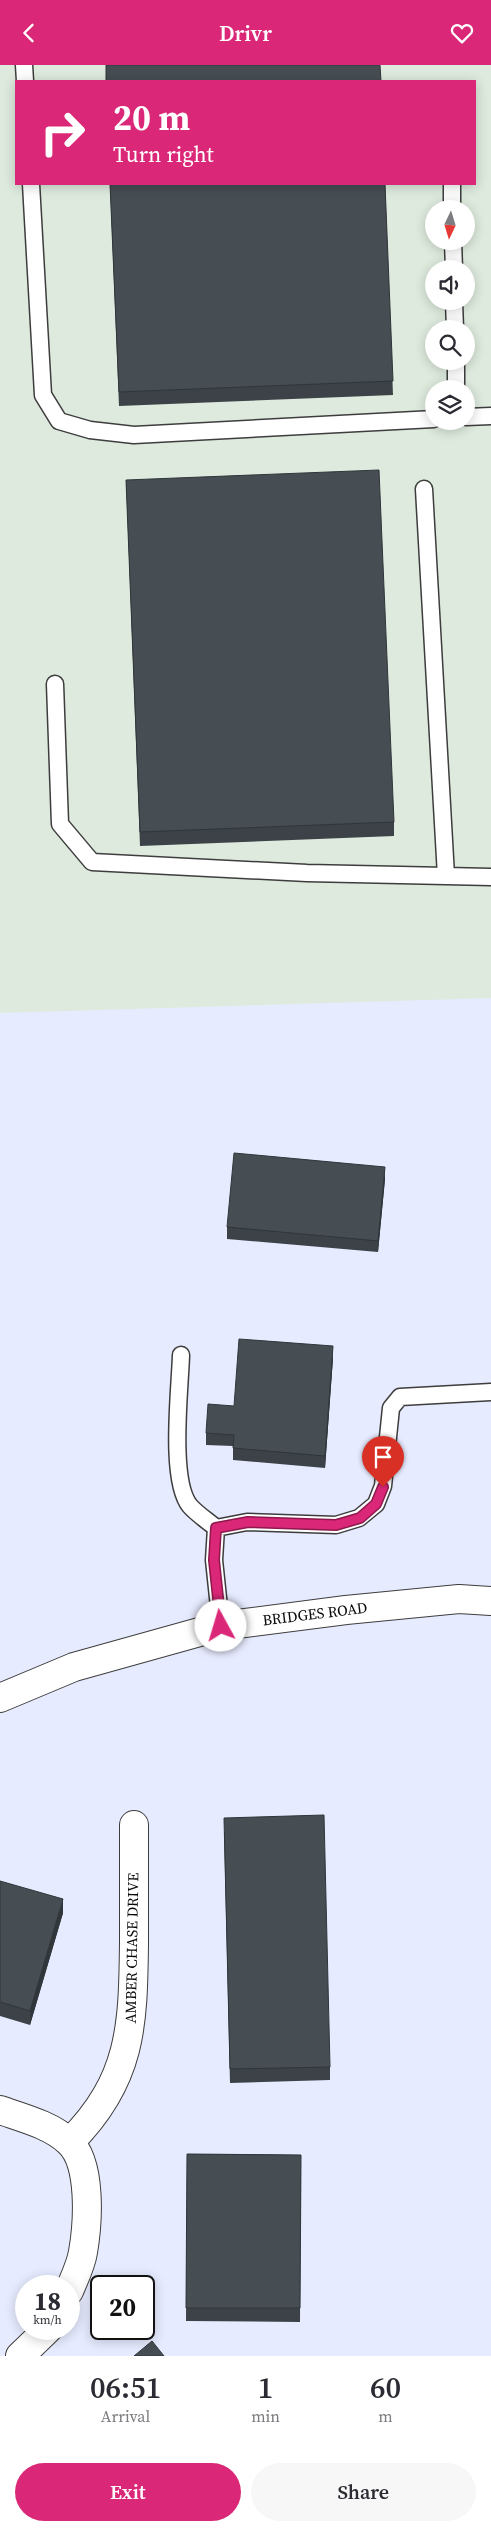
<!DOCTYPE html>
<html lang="en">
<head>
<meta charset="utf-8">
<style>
	:root { --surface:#fff; --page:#f7f7f7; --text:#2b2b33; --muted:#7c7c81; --accent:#db2777 }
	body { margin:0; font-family:"Source Serif 4",serif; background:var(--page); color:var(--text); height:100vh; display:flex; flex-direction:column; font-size:19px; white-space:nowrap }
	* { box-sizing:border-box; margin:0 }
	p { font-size:16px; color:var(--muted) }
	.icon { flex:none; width:28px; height:28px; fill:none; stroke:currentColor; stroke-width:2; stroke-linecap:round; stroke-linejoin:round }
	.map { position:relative; height:2291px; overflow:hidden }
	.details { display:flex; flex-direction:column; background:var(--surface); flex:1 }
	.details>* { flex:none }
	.guide { position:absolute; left:15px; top:15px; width:461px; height:105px; border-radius:0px; box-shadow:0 2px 12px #0003; background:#db2777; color:#fff; overflow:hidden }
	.needle { width:32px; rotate:184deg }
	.buttons { position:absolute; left:425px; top:135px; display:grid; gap:10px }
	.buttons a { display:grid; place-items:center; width:50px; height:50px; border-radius:50%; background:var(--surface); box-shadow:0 2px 12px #0003; font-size:25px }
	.speed { position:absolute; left:15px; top:2210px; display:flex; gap:10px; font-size:25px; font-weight:700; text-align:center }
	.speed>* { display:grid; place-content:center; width:65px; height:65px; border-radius:50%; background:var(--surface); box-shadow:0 2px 12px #0003; line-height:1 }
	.speed small { font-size:12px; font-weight:400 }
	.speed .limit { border:2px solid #111; border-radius:8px; background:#fff; color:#111 }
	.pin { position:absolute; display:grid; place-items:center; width:42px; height:42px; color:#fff; margin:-51px -21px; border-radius:50% 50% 50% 0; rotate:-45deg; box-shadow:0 0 5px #0007 }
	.pin .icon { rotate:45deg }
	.me { position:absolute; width:55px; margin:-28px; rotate:354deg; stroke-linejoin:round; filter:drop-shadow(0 0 4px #0008) }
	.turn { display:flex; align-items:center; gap:18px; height:105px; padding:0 15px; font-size:22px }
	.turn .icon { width:65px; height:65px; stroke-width:2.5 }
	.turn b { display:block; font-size:35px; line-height:42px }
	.eta { display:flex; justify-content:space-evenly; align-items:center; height:85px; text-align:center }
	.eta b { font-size:30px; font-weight:600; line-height:35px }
	.button { display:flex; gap:10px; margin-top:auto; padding:10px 15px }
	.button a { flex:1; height:58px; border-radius:30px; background:var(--accent); color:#fff; font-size:20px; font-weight:600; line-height:58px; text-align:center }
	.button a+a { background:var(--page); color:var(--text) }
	header { display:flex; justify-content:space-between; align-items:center; height:65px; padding:0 15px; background:var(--accent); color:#fff; font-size:22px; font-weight:600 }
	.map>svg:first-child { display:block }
</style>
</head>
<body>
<header><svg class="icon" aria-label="back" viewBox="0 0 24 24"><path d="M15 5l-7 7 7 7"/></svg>Drivr<svg class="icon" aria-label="heart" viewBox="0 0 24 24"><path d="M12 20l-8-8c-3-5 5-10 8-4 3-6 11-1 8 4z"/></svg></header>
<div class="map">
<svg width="491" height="2291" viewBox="0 0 491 2291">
	<rect width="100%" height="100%" fill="#e7ebff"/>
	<path fill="#deeadd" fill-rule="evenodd" d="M0,0h491v933l-491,15zM16,16h459v103h-459zM434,144h32v32h-32zM434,204h32v32h-32zM434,264h32v32h-32zM434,324h32v32h-32z"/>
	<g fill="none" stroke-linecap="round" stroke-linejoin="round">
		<g stroke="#3d3d3d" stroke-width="19">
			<path id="service" d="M24,0l1,16
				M31,119l12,211 16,26 31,9 44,5 300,-16
				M452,119v25
				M453,176l1,28
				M454,236l1,28
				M456,296v28
				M466,352l25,-1
				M424,424l22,387 45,1
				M55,619l5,140 32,38 215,11 139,3
				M181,1290c-1,34 -12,126 9,151 7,8 18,15 26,22
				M221,1561l-7,-66 2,-32 31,-6 89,3 23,-7 17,-14 7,-18 8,-78 9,-11 91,-5"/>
		</g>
		<g stroke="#3d3d3d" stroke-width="30">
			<path id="minor" d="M0,2045c23,8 51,15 69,32 23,21 19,81 14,110 -2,13 -9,27 -14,39
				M70,2077c62,-62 63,-116 64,-199 0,-39 0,-79 0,-118
				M20,2291l28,-27"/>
		</g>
		<g stroke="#3d3d3d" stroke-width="30">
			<path id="tertiary" d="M0,1633l74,-31 147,-41 125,-16 113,-11 32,2"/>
		</g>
		<use href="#service" stroke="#fff" stroke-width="16"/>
		<use href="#minor" stroke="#fff" stroke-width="28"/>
		<use href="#tertiary" stroke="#fff" stroke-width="28"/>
	</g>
	<path fill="#3c4247" d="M110,119h275l8,211 -274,11z
		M126,415l268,342v14l-254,10z
		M385,1114l-7,73 -151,-13v-12z
		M333,1293l-8,110 -92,-8v-14l-27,-1v-12l28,-27z
		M224,1766l106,236v13l-100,3z
		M0,1816l63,32 -33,112 -30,-9z
		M187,2089l114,1 -1,167 -114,-1z"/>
	<path fill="#31363a" d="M385,1102v12l-7,73v-11z
		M333,1281v12l-8,110v-12z
		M63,1834v14l-33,112v-14z"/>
	<path fill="#464d53" stroke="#31363a" d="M106,0h274l1,16h-275z
		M110,119h275l8,197 -274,11z
		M379,405l15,352 -254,10 -14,-352z
		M234,1088l151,14 -7,74 -151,-14z
		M239,1274l94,7 -8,110 -92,-8 1,-13 -28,-2 2,-29 26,2z
		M324,1750l6,252 -100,2 -6,-251z
		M0,1816l63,18 -33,112 -30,-9z
		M187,2089l114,1 -1,153h-114z
		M152,2276l12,15h-30z"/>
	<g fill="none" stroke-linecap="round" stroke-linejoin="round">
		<g stroke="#8e194d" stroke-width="12">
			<path id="route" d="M221,1561l-7,-66 2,-32 32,-6 88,3 24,-7 16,-14 7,-17"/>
		</g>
		<use href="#route" stroke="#db2777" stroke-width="9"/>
	</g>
	<g text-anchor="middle" stroke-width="5" stroke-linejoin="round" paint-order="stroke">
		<g font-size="15" fill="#0a0a0a" stroke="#fff">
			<text transform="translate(315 1549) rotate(-7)" y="5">BRIDGES ROAD</text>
			<text transform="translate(132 1883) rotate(-89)" y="5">AMBER CHASE DRIVE</text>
		</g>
	</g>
</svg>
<div class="buttons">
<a><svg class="needle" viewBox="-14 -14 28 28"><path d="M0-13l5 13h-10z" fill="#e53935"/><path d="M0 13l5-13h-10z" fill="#7c7c81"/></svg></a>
<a><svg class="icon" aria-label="sound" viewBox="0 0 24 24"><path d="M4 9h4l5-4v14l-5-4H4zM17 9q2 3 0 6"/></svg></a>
<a><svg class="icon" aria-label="search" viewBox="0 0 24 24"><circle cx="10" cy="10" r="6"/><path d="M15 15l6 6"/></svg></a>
<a><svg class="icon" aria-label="layers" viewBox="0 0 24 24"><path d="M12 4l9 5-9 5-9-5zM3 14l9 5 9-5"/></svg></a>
</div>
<div class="speed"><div>18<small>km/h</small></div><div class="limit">20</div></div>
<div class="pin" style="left:383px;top:1422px;background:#d93025"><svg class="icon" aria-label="arrive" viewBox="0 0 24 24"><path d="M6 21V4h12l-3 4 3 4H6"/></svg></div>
<svg class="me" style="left:221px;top:1561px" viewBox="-20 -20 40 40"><circle r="19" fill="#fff"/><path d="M0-13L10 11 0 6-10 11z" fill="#db2777"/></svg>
<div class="guide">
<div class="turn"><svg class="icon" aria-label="right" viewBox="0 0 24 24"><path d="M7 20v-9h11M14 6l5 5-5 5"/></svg><div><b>20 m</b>Turn right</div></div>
</div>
</div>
<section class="details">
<div class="eta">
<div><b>06:51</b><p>Arrival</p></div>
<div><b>1</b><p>min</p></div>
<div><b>60</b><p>m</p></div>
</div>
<div class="button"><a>Exit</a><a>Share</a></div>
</section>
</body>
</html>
